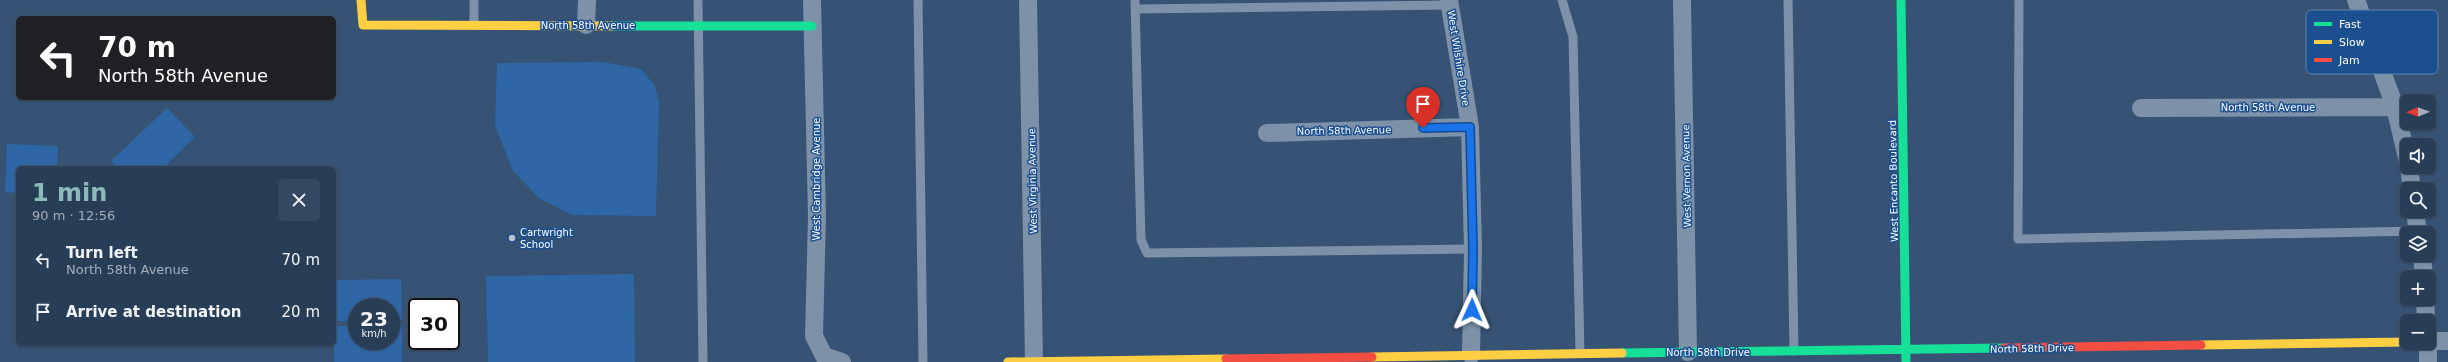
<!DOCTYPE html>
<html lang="en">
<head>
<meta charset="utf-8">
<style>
	:root { --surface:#283e57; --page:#344961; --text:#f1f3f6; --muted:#a5aeba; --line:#44576d; --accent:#8bbbb9 }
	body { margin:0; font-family:"DejaVu Sans",sans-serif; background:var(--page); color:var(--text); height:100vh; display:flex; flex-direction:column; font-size:15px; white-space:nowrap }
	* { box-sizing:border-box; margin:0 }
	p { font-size:13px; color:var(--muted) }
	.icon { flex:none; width:22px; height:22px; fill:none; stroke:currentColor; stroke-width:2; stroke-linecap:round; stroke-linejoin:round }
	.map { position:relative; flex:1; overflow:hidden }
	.details { position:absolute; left:16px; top:166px; width:320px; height:180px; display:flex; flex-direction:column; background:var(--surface); border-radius:6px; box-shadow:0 1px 3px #0004,0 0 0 1px var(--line) }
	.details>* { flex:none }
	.top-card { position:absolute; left:16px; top:16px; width:320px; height:84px; border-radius:6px; box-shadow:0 1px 3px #0004,0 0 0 1px var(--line); background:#202124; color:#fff; overflow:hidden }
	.needle { width:26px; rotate:269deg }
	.tools { position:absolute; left:2400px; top:94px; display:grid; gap:8px }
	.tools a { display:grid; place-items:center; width:36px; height:36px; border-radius:6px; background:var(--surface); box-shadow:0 1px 3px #0004,0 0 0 1px var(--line); font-size:20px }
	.speed { position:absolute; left:348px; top:298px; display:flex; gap:8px; font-size:20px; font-weight:700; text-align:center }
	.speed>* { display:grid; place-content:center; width:52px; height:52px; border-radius:50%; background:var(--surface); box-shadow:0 1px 3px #0004,0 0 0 1px var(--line); line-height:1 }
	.speed small { font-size:10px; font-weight:400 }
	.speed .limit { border:2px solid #111; border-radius:6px; background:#fff; color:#111 }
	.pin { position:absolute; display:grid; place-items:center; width:34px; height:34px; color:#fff; margin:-41px -17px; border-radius:50% 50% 50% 0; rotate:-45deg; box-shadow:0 0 4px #0007 }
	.pin .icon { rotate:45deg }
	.me { position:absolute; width:44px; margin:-22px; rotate:1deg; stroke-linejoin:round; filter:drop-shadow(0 0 3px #0008) }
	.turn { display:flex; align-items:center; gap:14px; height:84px; padding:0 16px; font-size:18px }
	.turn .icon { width:52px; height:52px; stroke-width:2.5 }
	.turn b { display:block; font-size:28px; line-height:34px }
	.round { display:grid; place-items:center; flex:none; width:42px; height:42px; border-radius:6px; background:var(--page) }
	.head { display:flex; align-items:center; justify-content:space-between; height:68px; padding:0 16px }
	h1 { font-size:24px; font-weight:700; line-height:30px; color:var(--accent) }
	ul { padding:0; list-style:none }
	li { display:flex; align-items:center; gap:12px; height:52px; padding:0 16px }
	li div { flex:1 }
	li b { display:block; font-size:15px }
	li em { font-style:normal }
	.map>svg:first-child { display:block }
</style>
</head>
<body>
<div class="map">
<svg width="2448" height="362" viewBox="0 0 2448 362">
	<rect width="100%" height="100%" fill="#365274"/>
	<path fill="#2f66a5" d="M603,62l38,7 14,17 4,17 -3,113 -84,-1 -33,-17 -26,-27 -18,-46 2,-62z
		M167,108l28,29 -32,31h-46l-6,-7z
		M7,144l51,2 -1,22h-39v25l-13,-1z
		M634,274l1,88h-147l-2,-86z
		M401,279l1,41h-11v-13h-34v14h-23v-41z
		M334,326h23v15h34v-15h11v36h-68z"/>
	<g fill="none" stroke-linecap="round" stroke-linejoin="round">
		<path stroke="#7d92a8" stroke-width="9" d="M474,0v24
			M698,0l5,362
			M918,0l5,362
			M1135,0l6,240 6,13 326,-4
			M1562,0l11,37 7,316
			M1788,0l6,351
			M2019,0l-1,239 400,-8
			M1136,9l314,-4"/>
		<path stroke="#7d92a8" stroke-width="18" d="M812,0l5,216 -3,120 10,20 18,6
			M1028,0l6,362
			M1449,0l21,127 3,122 -2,106
			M1682,0l6,352
			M2356,0l39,107 12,51
			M586,25l1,-25
			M2141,108l254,-1
			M1267,133l203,-6
			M2409,167l3,22
			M2415,211l3,22
			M2422,255l2,22
			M2425,299l1,22
			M2429,341h19
			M2428,343v19"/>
		<path stroke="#16e098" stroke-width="9" d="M1901,0l5,362
			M612,26h200
			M1622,353l382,-5"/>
		<path stroke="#ffcf43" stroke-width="9" d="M361,0l2,25 249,1
			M2201,345l206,-3
			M1372,357l250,-4
			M1008,362l218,-3"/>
		<path stroke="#f24e42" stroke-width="9" d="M2004,348l197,-3
			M1226,359l146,-2"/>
	</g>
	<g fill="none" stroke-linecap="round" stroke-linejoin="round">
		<g stroke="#114b97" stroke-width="10">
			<path id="route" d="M1423,128l47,-1 3,122 -1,61"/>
		</g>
		<use href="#route" stroke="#1a73e8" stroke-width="7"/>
	</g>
	<circle fill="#b9c2ce" stroke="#1b4f8f" stroke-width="1.5" cx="512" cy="238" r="4"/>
	<g text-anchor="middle" stroke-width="3" stroke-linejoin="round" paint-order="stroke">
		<g font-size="10" fill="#fff" stroke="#1b4f8f">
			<text x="588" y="29">North 58th Avenue</text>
			<text transform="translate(1459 58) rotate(81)" y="4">West Wilshire Drive</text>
			<text x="2268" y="111">North 58th Avenue</text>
			<text transform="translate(1344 130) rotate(-1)" y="4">North 58th Avenue</text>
			<text transform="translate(1686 176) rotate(-91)" y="4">West Vernon Avenue</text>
			<text transform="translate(816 179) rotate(-90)" y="4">West Cambridge Avenue</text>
			<text transform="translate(1032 181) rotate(-91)" y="4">West Virginia Avenue</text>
			<text transform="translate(1893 181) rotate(-91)" y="4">West Encanto Boulevard</text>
			<text transform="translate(2032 348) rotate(-1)" y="4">North 58th Drive</text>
			<text x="1708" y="356">North 58th Drive</text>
		</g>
		<g font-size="10" fill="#fff" stroke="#1b4f8f" text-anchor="start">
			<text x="520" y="236">Cartwright<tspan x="520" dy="12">School</tspan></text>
		</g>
	</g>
	<rect x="2306" y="10" width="132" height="64" rx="6" fill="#1b4f8f" stroke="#5f84b1" stroke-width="1"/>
	<rect x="2314" y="22" width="18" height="4" fill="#16e098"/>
	<rect x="2314" y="40" width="18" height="4" fill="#ffcf43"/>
	<rect x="2314" y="58" width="18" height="4" fill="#f24e42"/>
	<g font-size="11" fill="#fff">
		<text x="2339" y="28">Fast</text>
		<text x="2339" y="46">Slow</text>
		<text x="2339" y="64">Jam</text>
	</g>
</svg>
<div class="tools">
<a><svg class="needle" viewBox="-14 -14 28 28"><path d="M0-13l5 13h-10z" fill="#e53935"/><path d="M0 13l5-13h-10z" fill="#a5aeba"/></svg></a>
<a><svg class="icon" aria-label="sound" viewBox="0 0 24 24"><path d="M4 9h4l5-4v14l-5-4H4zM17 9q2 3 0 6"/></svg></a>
<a><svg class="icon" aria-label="search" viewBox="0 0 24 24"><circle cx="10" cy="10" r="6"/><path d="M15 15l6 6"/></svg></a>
<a><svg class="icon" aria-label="layers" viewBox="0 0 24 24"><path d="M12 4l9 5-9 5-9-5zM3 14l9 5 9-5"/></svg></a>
<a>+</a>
<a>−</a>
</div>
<div class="speed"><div>23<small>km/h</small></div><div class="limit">30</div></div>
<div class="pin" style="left:1423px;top:128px;background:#d93025"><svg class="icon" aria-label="arrive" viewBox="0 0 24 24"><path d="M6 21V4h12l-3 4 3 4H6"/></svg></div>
<svg class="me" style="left:1472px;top:310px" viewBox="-20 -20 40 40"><path d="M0-17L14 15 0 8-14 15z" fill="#1a73e8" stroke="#fff" stroke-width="4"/></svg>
<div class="top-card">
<div class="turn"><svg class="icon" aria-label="left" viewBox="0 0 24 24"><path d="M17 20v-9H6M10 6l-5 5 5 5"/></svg><div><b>70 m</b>North 58th Avenue</div></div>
</div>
<section class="details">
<div class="head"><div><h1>1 min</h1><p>90 m · 12:56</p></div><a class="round"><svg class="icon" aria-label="close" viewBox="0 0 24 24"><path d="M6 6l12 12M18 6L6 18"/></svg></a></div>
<ul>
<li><svg class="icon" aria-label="left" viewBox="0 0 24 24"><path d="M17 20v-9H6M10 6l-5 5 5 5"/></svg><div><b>Turn left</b><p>North 58th Avenue</p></div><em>70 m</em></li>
<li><svg class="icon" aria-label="arrive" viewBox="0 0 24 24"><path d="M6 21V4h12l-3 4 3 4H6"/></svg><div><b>Arrive at destination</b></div><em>20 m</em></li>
</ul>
</section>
</div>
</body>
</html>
